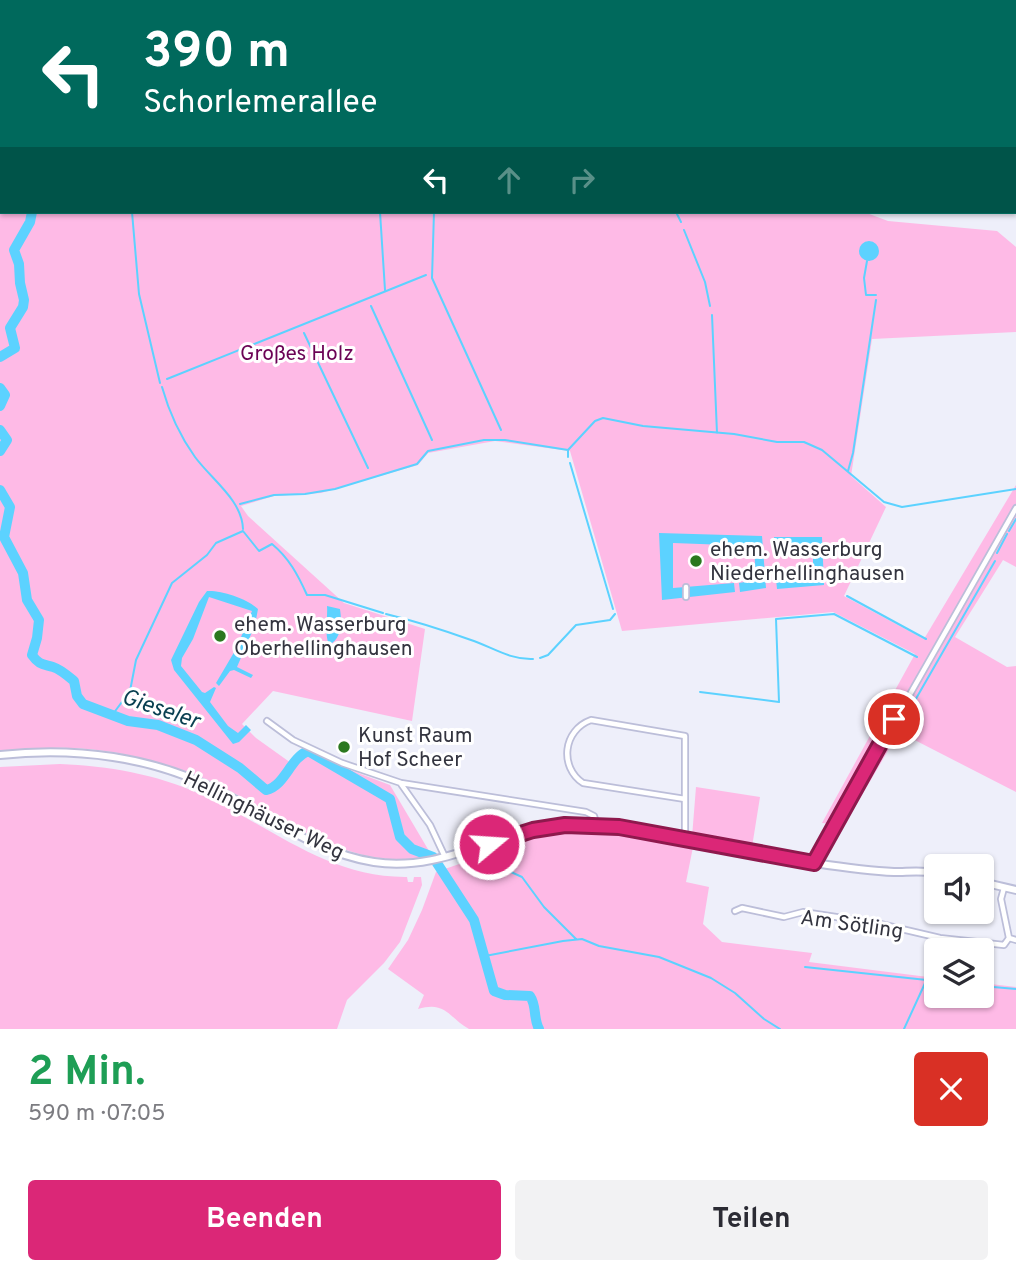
<!DOCTYPE html>
<html lang="de">
<head>
<meta charset="utf-8">
<style>
	:root { --surface:#fff; --page:#f2f2f3; --text:#2b2b33; --muted:#7c7c81; --accent:#db2777 }
	body { margin:0; font-family:Overpass,sans-serif; background:var(--page); color:var(--text); height:100vh; display:flex; flex-direction:column; font-size:26px; white-space:nowrap }
	* { box-sizing:border-box; margin:0 }
	p { font-size:23px; color:var(--muted) }
	.icon { flex:none; width:38px; height:38px; fill:none; stroke:currentColor; stroke-width:2; stroke-linecap:round; stroke-linejoin:round }
	.map { position:relative; height:1029px; overflow:hidden }
	.side { display:flex; flex-direction:column; background:var(--surface); flex:1 }
	.side>* { flex:none }
	.hud { position:absolute; left:0px; top:0px; width:1017px; height:214px; box-shadow:0 2px 5px #0004; background:#00695c; color:#fff; overflow:hidden }
	.fabs { position:absolute; left:924px; top:854px; display:grid; gap:14px }
	.fabs a { display:grid; place-items:center; width:70px; height:70px; border-radius:7px; background:var(--surface); box-shadow:0 2px 5px #0004; font-size:35px }
	.pin { position:absolute; display:grid; place-items:center; width:60px; height:60px; color:#fff; margin:-30px; border:4px solid #fff; border-radius:50%; box-shadow:0 2px 7px #0007 }
	.me { position:absolute; width:77px; margin:-38px; rotate:72deg; stroke-linejoin:round; filter:drop-shadow(0 0 5px #0008) }
	.turn { display:flex; align-items:center; gap:24px; height:147px; padding:0 28px; font-size:32px }
	.turn .icon { width:91px; height:91px; stroke-width:2.5 }
	.turn b { display:block; font-size:49px; line-height:60px }
	.lanes { display:flex; align-items:center; height:66px; padding:0 28px; background:#0003; justify-content:center; gap:35px; direction:ltr }
	.lanes .off { opacity:.35 }
	.round { display:grid; place-items:center; flex:none; width:74px; height:74px; border-radius:7px; background:var(--page) }
	.head { display:flex; align-items:center; justify-content:space-between; height:119px; padding:0 28px }
	h1 { font-size:42px; font-weight:700; line-height:52px; color:#1e9e55 }
	.primary-button { display:flex; gap:14px; margin-top:auto; padding:14px 28px }
	.primary-button a { flex:1; height:80px; border-radius:7px; background:var(--accent); color:#fff; font-size:28px; font-weight:700; line-height:80px; text-align:center }
	.primary-button a+a { background:var(--page); color:var(--text) }
	.map>svg:first-child { display:block }
</style>
</head>
<body>
<div class="map">
<svg width="1016" height="1029" viewBox="0 0 1016 1029">
	<rect width="100%" height="100%" fill="#eeeffa"/>
	<path fill="#febae6" d="M0,0h654l-652,2 -2,103z
		M0,106l2,106h862l24,9 109,10 19,16v85l-144,7 -21,137 35,31 -42,89 80,43 92,-154v82l-13,-7 -48,77 52,30 9,-1v126l-117,-60 -47,80 -18,12 -12,-1 93,-169 -82,-42 -211,19 -52,-180 -75,-10 -67,12 -10,12 -97,28 -47,3 -33,10 7,10 96,87 81,26 -13,92 -139,-30 -31,33 14,14 35,25 13,-14 10,2 28,16 48,18 42,71c-92,21 -166,-57 -247,-85 -36,-13 -77,-22 -116,-23 -22,-1 -46,2 -69,3z
		M60,764c48,2 96,10 140,30 69,31 127,84 207,83l1,5h5l1,-5h7l1,8 -22,57 -16,21 -37,37 -10,29h-337v-262z
		M696,787l64,10 -8,50 -60,-10z
		M611,832l82,15 -7,35 23,5 -6,37 19,18 90,11 -3,9 127,16v18h46v-13l34,4v42h-547c-21,-12 -23,-28 -51,-20l6,-14 -36,-26 20,-29 14,-30 14,-38 93,-32 27,-6h54z"/>
	<path fill="#5cd2ff" d="M859 251a10 10 0 1 1 20 0a10 10 0 1 1-20 0Z
		M659,533l103,3 4,52 -26,4 -1,-9 17,-3 -2,-34 -81,-3v45l61,-5 1,9 -73,8z
		M774,537h48l2,48 -47,4 -1,-10 37,-4v-27l-38,-1z
		M207,591c14,-1 41,8 51,18l-3,16 -18,42 16,8 -2,3 -17,-8 -4,1 -11,15 -3,-3 20,-34 16,-38 -43,-14 -16,42 -11,19 -1,8 21,26 3,1 9,-6 2,1 -6,14 18,24 10,7 8,-8 5,5 -12,12 -6,2 -59,-74 -3,-10 28,-58z
		M327,606l13,3c2,13 2,30 -11,36 -5,-12 -1,-28 -2,-39z"/>
	<g fill="none" stroke-linecap="round" stroke-linejoin="round">
		<path stroke="#5cd2ff" stroke-width="2" d="M897,0l3,2
			M130,2v-2
			M1015,55l1,1
			M132,212l7,82 21,89
			M380,212l5,78
			M434,212l-2,66 69,152
			M676,212l5,10
			M684,230l21,52 5,24
			M867,261l-3,17 2,17h10
			M371,306l61,134
			M712,315l5,118
			M304,333l64,135
			M167,379l259,-104
			M162,387c7,25 18,49 33,70 17,23 47,43 48,72
			M568,457v-7l27,-29 8,-3 40,8 91,8 43,8h27l18,8 62,52 18,5 114,-18
			M570,463l43,146
			M848,471l5,-18 23,-153
			M240,504l34,-9 31,-1 30,-5 82,-25 11,-13 56,-11h21l63,10
			M1009,531l7,-12
			M997,553l10,-19
			M847,596l79,43
			M386,614c29,7 57,16 85,26 21,7 39,20 62,19
			M540,658l8,-3 28,-30 34,-5 5,-6
			M700,692l79,10 -3,-83 58,-5 83,43
			M113,714l17,-23 6,-31 36,-77 35,-28 9,-12 27,-12 16,20 13,-7c17,14 26,31 35,51h18l58,18
			M898,730l97,-169
			M480,858l42,19 22,30 32,32
			M485,956l78,-15 19,-2 17,7 60,11 52,21 24,15 29,26 16,10
			M805,967l131,14
			M982,986l34,3
			M904,1029l22,-48"/>
		<path stroke="#5cd2ff" stroke-width="10" d="M0,132l2,1
			M0,357l15,-9 -5,-20 13,-21 1,-7 -4,-17 -1,-19 -5,-14 16,-28 2,-10
			M0,388l5,7 -5,11
			M0,430l7,10 -7,11
			M0,490l10,17 -6,30 19,36 4,27 12,20 -2,18 -5,17c7,10 11,9 21,12 7,2 15,9 21,14l3,15 6,8 45,17 30,4 38,15 44,28 26,22c19,-4 24,-32 42,-39l82,48 10,38 12,12 21,8 41,63 20,71 11,4 25,1c7,10 3,22 9,33"/>
		<g stroke="#bcbed9" stroke-width="8">
			<path id="street" d="M686,597v-10
				M267,721l26,19 49,23 59,20 185,29 8,4 3,10
				M401,784l29,41 15,32
				M685,799l-102,-16c-24,-16 -20,-53 8,-63l94,16v102
				M814,863l202,-355
				M1004,888l-3,11 8,39
				M735,911l7,-3 42,9 19,-5 73,11 64,15 64,7 5,-7 7,2"/>
		</g>
		<g stroke="#bcbed9" stroke-width="10">
			<path id="secondary" d="M0,755c75,-8 153,1 221,37 49,25 98,62 153,70 68,11 125,-32 191,-37 33,-2 67,4 99,10 51,9 101,20 151,28 26,4 52,8 79,9 14,0 28,-2 42,1
				M982,882l34,8"/>
		</g>
		<use href="#street" stroke="#fff" stroke-width="4.5"/>
		<use href="#secondary" stroke="#fff" stroke-width="6"/>
	</g>
	<g fill="none" stroke-linecap="round" stroke-linejoin="round">
		<g stroke="#8e194d" stroke-width="18">
			<path id="route" d="M489,844l44,-14 32,-5 54,2 195,36 80,-144"/>
		</g>
		<use href="#route" stroke="#db2777" stroke-width="12"/>
	</g>
	<g fill="#2b781f" stroke="#fff" stroke-width="2.5">
		<circle cx="696" cy="561" r="7"/>
		<circle cx="220" cy="636" r="7"/>
		<circle cx="344" cy="747" r="7"/>
	</g>
	<g text-anchor="middle" stroke-width="6" stroke-linejoin="round" paint-order="stroke">
		<g font-size="21" fill="#6b0355" stroke="#fff">
			<text x="297" y="360">Großes Holz</text>
		</g>
		<g font-size="21" fill="#33343f" stroke="#fff" text-anchor="start">
			<text x="710" y="556">ehem. Wasserburg<tspan x="710" dy="24">Niederhellinghausen</tspan></text>
			<text x="234" y="631">ehem. Wasserburg<tspan x="234" dy="24">Oberhellinghausen</tspan></text>
			<text x="358" y="742">Kunst Raum<tspan x="358" dy="24">Hof Scheer</tspan></text>
		</g>
		<g font-size="21" fill="#33343f" stroke="#fff">
			<text transform="translate(264 815) rotate(26)" y="7">Hellinghäuser Weg</text>
			<text transform="translate(852 924) rotate(8)" y="7">Am Sötling</text>
		</g>
		<g font-size="23" font-style="italic" fill="#093f51" stroke="#fff">
			<text transform="translate(161 708) rotate(19)" y="8">Gieseler</text>
		</g>
	</g>
</svg>
<div class="fabs">
<a><svg class="icon" aria-label="sound" viewBox="0 0 24 24"><path d="M4 9h4l5-4v14l-5-4H4zM17 9q2 3 0 6"/></svg></a>
<a><svg class="icon" aria-label="layers" viewBox="0 0 24 24"><path d="M12 4l9 5-9 5-9-5zM3 14l9 5 9-5"/></svg></a>
</div>
<div class="pin" style="left:894px;top:719px;background:#d93025"><svg class="icon" aria-label="arrive" viewBox="0 0 24 24"><path d="M6 21V4h12l-3 4 3 4H6"/></svg></div>
<svg class="me" style="left:489px;top:844px" viewBox="-20 -20 40 40"><circle r="17" fill="#db2777" stroke="#fff" stroke-width="3"/><path d="M0-11L8 9 0 5-8 9z" fill="#fff"/></svg>
<div class="hud">
<div class="turn"><svg class="icon" aria-label="left" viewBox="0 0 24 24"><path d="M17 20v-9H6M10 6l-5 5 5 5"/></svg><div><b>390 m</b>Schorlemerallee</div></div>
<div class="lanes"><svg class="icon" aria-label="left" viewBox="0 0 24 24"><path d="M17 20v-9H6M10 6l-5 5 5 5"/></svg><svg class="icon off" aria-label="ahead" viewBox="0 0 24 24"><path d="M12 20V5M6 11l6-6 6 6"/></svg><svg class="icon off" aria-label="right" viewBox="0 0 24 24"><path d="M7 20v-9h11M14 6l5 5-5 5"/></svg></div>
</div>
</div>
<section class="side">
<div class="head"><div><h1>2 Min.</h1><p>590 m · 07:05</p></div><a class="round" style="background:#d93025;color:#fff"><svg class="icon" aria-label="close" viewBox="0 0 24 24"><path d="M6 6l12 12M18 6L6 18"/></svg></a></div>
<div class="primary-button"><a>Beenden</a><a>Teilen</a></div>
</section>
</body>
</html>
